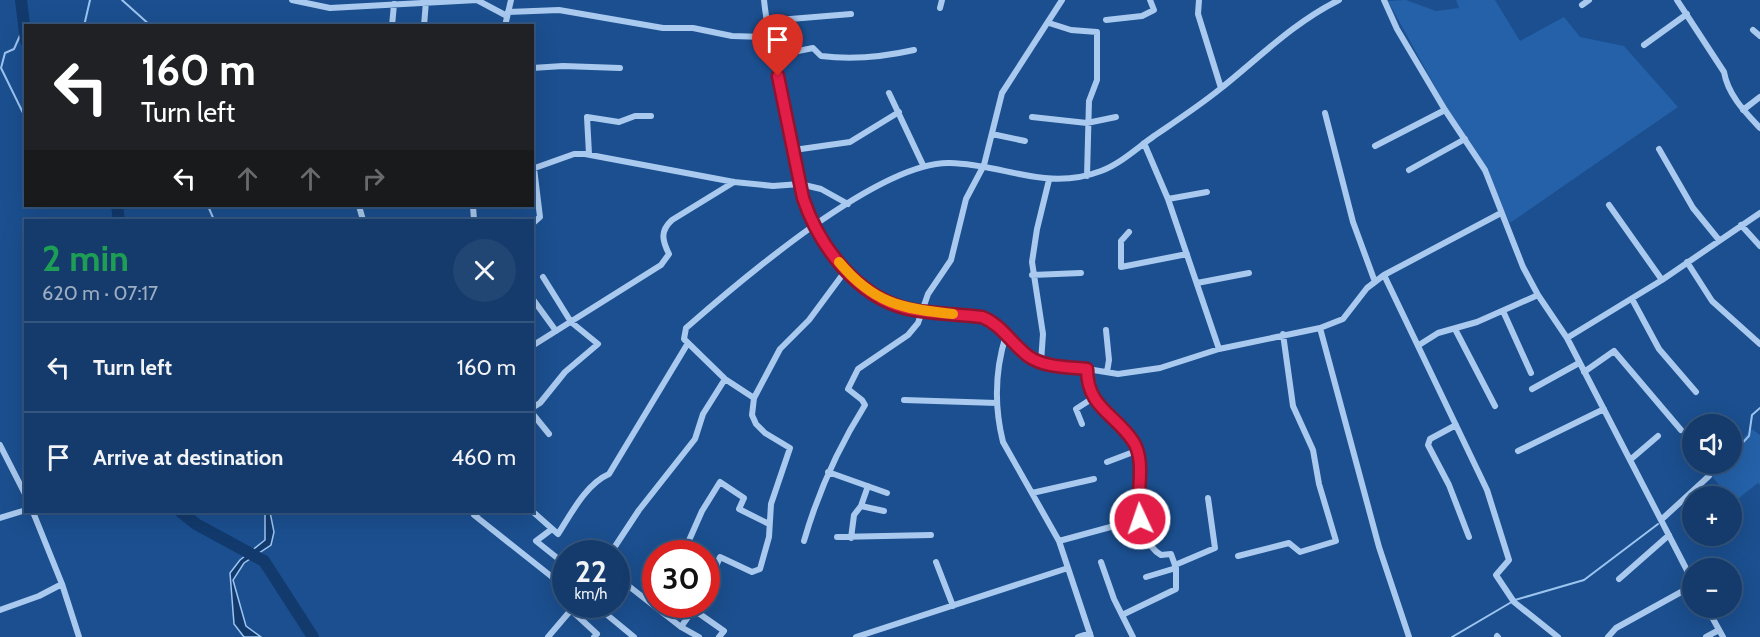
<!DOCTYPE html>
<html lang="en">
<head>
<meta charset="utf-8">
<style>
	:root { --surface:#143b6b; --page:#214673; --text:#f1f3f6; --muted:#9dadc1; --line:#33557e }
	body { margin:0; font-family:Cabin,sans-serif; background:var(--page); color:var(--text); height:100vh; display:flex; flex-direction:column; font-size:22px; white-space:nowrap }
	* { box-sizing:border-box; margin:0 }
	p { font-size:20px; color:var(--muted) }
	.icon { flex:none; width:33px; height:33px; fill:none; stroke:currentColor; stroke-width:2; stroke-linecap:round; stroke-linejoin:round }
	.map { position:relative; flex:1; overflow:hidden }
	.details { position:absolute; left:24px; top:219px; width:510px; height:294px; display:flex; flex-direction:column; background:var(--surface); border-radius:0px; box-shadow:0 6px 24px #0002,0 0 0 2px var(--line) }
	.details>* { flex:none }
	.hud { position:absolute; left:24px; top:24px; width:510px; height:183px; border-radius:0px; box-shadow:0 6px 24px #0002,0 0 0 2px var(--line); background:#202124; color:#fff; overflow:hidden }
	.tools { position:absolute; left:1682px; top:414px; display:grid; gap:12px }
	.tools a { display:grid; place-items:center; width:60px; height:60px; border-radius:50%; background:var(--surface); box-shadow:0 6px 24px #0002,0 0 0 2px var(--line); font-size:30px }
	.speed { position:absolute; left:552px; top:540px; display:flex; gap:12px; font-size:30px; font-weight:700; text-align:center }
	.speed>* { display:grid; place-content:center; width:78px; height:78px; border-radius:50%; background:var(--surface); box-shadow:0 6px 24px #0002,0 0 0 2px var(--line); line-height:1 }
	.speed small { font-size:15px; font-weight:400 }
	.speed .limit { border:9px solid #d22; background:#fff; color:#111 }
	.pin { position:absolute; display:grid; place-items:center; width:51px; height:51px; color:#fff; margin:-62px -26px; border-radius:50% 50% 50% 0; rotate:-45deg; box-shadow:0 0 6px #0007 }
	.pin .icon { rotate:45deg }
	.me { position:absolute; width:66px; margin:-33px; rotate:357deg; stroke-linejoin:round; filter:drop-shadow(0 0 4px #0008) }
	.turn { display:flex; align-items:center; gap:21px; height:126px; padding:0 18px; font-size:27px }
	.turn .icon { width:78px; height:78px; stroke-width:2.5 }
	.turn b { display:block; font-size:42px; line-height:51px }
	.lanes { display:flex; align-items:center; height:57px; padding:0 18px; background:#0003; justify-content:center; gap:30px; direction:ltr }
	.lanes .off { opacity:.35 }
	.round { display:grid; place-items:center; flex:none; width:63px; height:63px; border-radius:32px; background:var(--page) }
	.overview { display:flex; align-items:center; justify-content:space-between; height:102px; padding:0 18px }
	h1 { font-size:36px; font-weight:700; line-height:45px; color:#1e9e55 }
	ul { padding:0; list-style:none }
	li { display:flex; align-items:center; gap:18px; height:90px; padding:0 18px; border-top:2px solid var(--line) }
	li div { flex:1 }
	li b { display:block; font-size:22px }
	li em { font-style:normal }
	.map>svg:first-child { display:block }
</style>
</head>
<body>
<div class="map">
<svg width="1760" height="637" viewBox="0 0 1760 637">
	<rect width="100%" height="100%" fill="#1b4f8f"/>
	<path fill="#2461a8" d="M1406,0l30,11 23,-3 -3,-8h39l25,41 44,-24 16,20 44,9 54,61 -168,116 -122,-222z
		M1752,429l8,6v50l-2,-2 -24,19 -26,-30 9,-8h14v-14z"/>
	<path fill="#123a6d" stroke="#9cc4f0" stroke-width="1.5" d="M265,512h5l4,20 -3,13 -27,18 -11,17 13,46 15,11h-17l-10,-13 -4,-51 10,-13 25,-20z"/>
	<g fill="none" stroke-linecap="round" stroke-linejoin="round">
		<path stroke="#9cc4f0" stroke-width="2" d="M122,0l29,26
			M84,26l6,-26
			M22,31l-8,18 -9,4 -4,15 25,51
			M208,206l6,14
			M1731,455l18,-19 3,-21 8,-7
			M1710,476l12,-12
			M1452,637l63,-37 69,-20 74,-56"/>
		<path stroke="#123a6d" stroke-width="12" d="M21,0l5,41
			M117,206l2,14
			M181,512l15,12 68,37 49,76"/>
		<path stroke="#a9c9ee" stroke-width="6" d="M292,0l38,8 147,-8 30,16
			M764,0c4,40 15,77 23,117 6,26 9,54 16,81 8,36 50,89 84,104 29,12 64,12 95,15l9,3 37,36 10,5 80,13 42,-6 59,-19 101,-21 23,-9 24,-31 17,-13 117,-62
			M1199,0l-1,14 23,74
			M1384,0l13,29 48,81 40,60 38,97 15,28 29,43 125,242
			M1677,0l47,72c4,23 21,40 36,56
			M1582,5l7,-5
			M940,8l2,-8
			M508,12l51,-2 104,18h30l39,8 36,1
			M1106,20l36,-4 12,-6 -4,-10
			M766,21l85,-7
			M1049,23l22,7 26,2v48l-8,21 -2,75
			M392,26l2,-22
			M424,26l2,-25
			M505,26l6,-26
			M1753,30l7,6
			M1644,45l43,-31
			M773,56l40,-8 8,8c32,4 62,1 93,-6
			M532,68l31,-2 57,2
			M889,93l34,72
			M1743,110l17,-13
			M1325,113l28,109 22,60
			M1032,117l55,6 29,-6
			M992,134l33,7
			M1144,143l24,56 51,150
			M1375,146l70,-36
			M1659,149l34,59 26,32
			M794,150l56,-8 49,-30
			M589,154l-2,-37 32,5 16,-6h16
			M532,169l42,-15h11l149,28 39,4 27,-2 21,5 27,15
			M1409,170l56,-31
			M1168,199l39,-7
			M1609,205l53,75
			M359,206l4,14
			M473,206l1,14
			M532,224l8,-7 -6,-49
			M1741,225l19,21
			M1129,232l-8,9v26l66,-13
			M1687,262l25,39 48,43
			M1032,275l49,-2
			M1384,275l103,215 22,70 -13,15 18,27 44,35
			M1197,283l52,-10
			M532,298l24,33
			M1632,299l27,50 37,43
			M1503,311l28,62
			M1320,328l59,219 30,90
			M1455,329l40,77
			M1106,330l3,30 -2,12
			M1006,335c-11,35 -12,71 -3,107l56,99 81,-22
			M1567,338l95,-58 98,-67
			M1419,345l19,-12 39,-11 61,-27
			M532,346l129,-81 8,-11c-7,-14 -9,-23 3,-34l62,-38
			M1041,362l2,-28 -11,-72 5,-33 12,-49
			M1087,369c0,46 43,50 51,88 4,15 -2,30 -1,46 0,15 10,45 24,52l10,-1 5,14v21l-54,26
			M1584,372l30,-21 67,79
			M1532,389l47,-26
			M754,398l-29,-19 -41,-40 2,-11c54,-47 193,-167 264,-165 54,1 96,29 151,8 19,-7 36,-23 53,-35 22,-15 45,-30 66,-47 40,-32 73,-66 119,-89
			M904,400l93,3
			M532,408l8,-5 25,-31 33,-28 -27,-22 -28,-45
			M532,413l17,21
			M1082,424l-6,-15 17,-11
			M1456,425l-26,14 -2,6 21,40 20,52
			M0,445l26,51
			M1518,451l86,-42
			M1630,460l28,-24
			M1107,462l29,-11
			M828,472l59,21
			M1032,493l62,-14
			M861,506l7,-20
			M532,511l26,23c13,-20 28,-50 51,-60l79,-131
			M33,512l29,72 17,53
			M480,512l-6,3 92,73
			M0,518l26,-8
			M1661,520l48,-44
			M552,529l-16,12 30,24
			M837,537l94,-2
			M851,538l3,-23 7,-9 23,5
			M804,541c14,-49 34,-93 61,-136l-3,-5 -14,-11 10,-20 50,-34 10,-12 10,-29 23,-34 15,-61 18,-34 18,-72 60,-93
			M1059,541l32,96
			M610,554l29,-44 56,-71 8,-25 22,-35
			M683,554l19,-43 18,-29 24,16 -5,11 30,15
			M1238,556l51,-13 11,9 36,-11 -17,-57 -6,-34 -20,-44 -10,-72
			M936,562l17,44
			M1101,562l13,37 19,38
			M616,564l5,16 60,47 18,10
			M1175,565l40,-17 -7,-50
			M1146,577l30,-9
			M1619,579l50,-44
			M706,589l14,-32 32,15 8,-3 9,-32 2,-33 19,-56 -25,-15 -9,-9 -4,-9 2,-17 26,-49 29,-29 37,-50
			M594,604l40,33
			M1707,608l16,29
			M0,610l39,-14 23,-12
			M694,610l30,21 -5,6
			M681,627l16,-23
			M1497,636l1,1
			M548,637l23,-27 26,24 -3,3
			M856,637l212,-69
			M1078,637l12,-4
			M1608,637l8,-9 76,-42
			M1706,637l13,-7"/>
	</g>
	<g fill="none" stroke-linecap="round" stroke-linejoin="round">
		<g stroke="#92132f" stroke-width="15">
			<path id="route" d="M778,76l25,122c16,48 54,99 105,111 23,5 49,5 74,8 19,7 30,27 46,39 17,12 40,11 59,13 0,38 27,44 46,72 14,21 2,54 7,78"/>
		</g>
		<use href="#route" stroke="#e11d48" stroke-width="10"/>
		<path stroke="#f59e0b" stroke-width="10" d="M839,262c34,41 63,47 114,52"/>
	</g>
</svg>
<div class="tools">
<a><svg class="icon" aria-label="sound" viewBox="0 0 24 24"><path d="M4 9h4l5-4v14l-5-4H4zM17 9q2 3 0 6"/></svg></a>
<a>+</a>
<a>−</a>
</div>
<div class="speed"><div>22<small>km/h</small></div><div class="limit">30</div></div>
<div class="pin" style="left:778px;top:76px;background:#d93025"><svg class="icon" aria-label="arrive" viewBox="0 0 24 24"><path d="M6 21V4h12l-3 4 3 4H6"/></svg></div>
<svg class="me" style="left:1140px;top:519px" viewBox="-20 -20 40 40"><circle r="17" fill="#e11d48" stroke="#fff" stroke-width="3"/><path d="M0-11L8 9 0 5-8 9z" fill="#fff"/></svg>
<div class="hud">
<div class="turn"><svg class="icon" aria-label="left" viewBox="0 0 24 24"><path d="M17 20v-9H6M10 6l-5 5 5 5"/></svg><div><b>160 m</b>Turn left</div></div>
<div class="lanes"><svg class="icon" aria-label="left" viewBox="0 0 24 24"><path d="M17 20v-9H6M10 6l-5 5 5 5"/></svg><svg class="icon off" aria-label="ahead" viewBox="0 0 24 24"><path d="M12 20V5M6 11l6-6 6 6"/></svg><svg class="icon off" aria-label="ahead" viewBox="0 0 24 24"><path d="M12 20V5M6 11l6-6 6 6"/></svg><svg class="icon off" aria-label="right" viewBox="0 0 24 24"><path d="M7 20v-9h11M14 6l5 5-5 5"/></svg></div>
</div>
<section class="details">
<div class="overview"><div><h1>2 min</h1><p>620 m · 07:17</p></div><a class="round"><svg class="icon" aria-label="close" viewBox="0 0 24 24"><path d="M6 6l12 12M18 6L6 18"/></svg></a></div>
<ul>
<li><svg class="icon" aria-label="left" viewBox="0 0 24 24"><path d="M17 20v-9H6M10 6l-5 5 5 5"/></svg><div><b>Turn left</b></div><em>160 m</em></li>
<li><svg class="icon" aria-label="arrive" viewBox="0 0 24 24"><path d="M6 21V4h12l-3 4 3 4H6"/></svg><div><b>Arrive at destination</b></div><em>460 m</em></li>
</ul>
</section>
</div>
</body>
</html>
